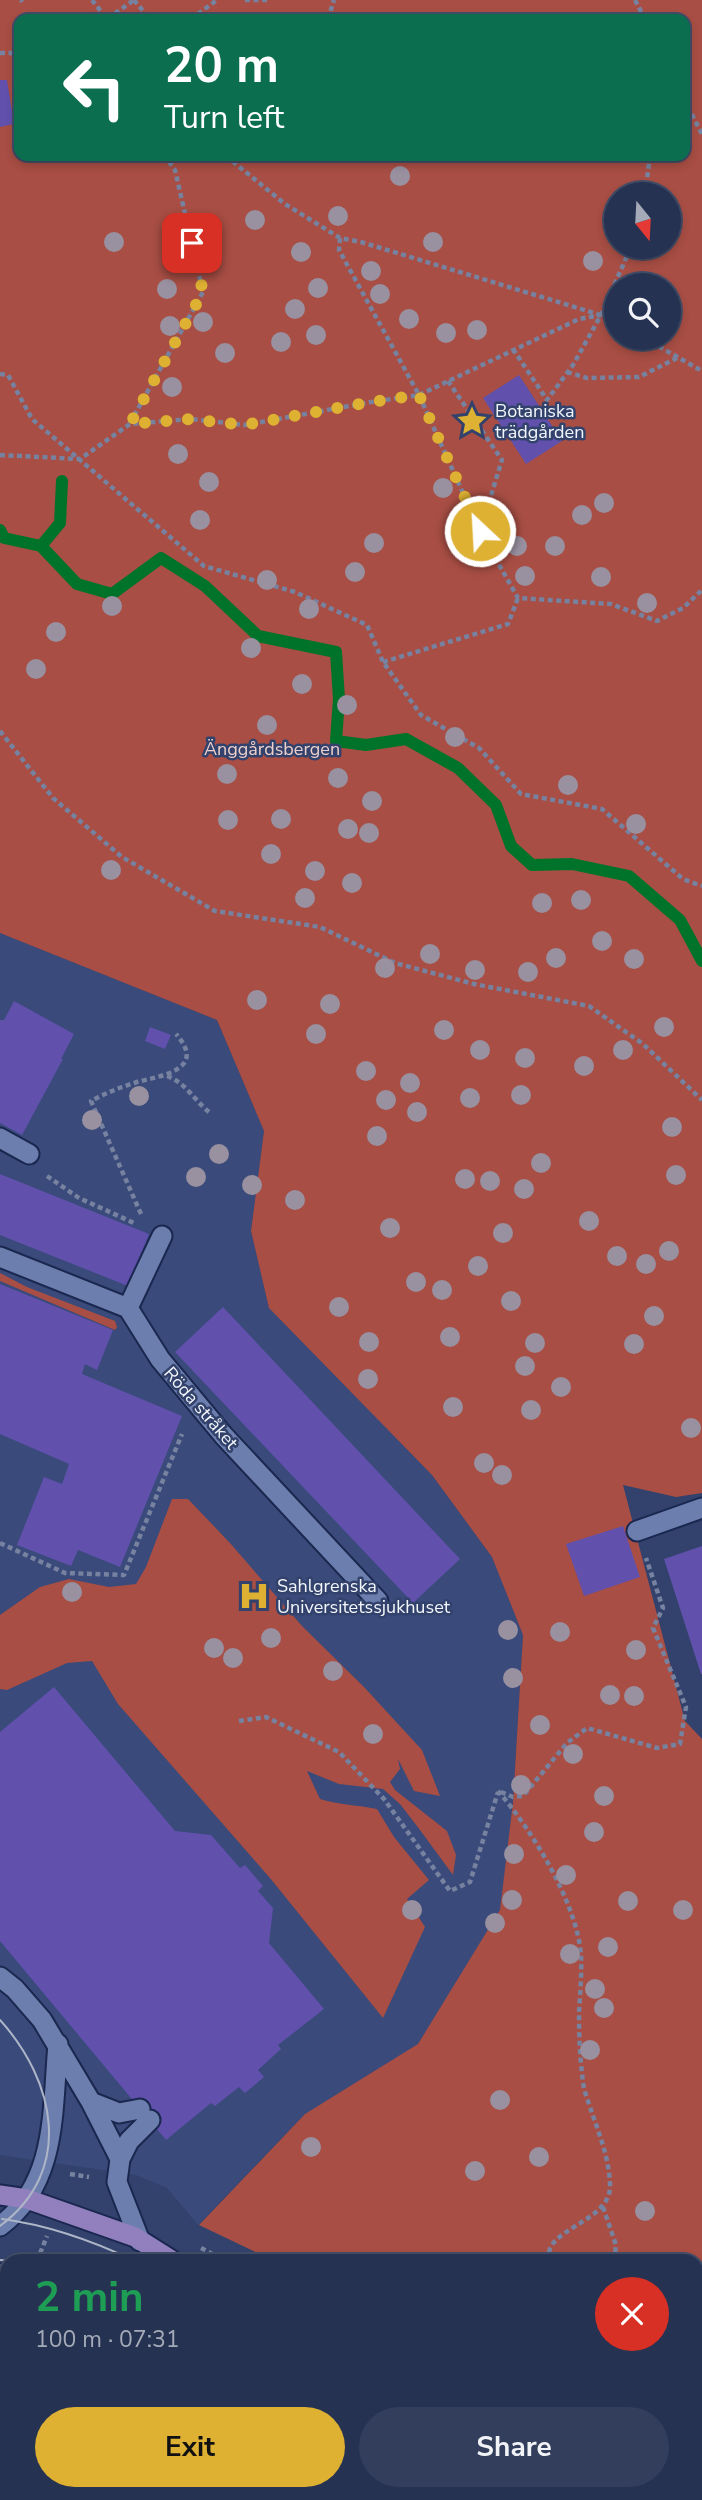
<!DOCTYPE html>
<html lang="en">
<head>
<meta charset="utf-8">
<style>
	:root { --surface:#263251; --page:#323e5b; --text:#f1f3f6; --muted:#a4aab7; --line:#424d68; --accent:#deb133 }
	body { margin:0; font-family:"Nunito Sans",sans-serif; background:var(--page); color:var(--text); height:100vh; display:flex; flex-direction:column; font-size:26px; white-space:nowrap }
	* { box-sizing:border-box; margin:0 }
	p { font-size:23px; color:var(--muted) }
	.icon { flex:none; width:38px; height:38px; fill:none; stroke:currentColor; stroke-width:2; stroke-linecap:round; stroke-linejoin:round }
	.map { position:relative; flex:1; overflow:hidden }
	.sheet { position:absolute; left:0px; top:2254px; width:704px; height:247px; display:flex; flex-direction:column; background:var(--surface); border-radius:21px 21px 0 0; box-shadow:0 4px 10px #0003,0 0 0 2px var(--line) }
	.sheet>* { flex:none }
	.guide { position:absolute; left:14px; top:14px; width:676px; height:147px; border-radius:14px; box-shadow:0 4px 10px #0003,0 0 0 2px var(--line); background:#0b6e4f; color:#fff; overflow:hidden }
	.needle { width:46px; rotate:162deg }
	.controls { position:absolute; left:604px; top:182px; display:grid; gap:14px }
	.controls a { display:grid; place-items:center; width:77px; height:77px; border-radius:50%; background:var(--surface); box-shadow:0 4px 10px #0003,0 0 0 2px var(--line); font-size:35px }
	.pin { position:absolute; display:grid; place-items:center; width:60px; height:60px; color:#fff; margin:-30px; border-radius:14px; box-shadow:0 4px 10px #0006 }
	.me { position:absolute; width:77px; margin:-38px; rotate:335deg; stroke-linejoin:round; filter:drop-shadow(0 0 5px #0008) }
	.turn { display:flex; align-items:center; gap:24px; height:147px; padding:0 35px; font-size:32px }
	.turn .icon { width:91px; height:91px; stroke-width:2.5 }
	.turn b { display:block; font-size:49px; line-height:60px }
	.round { display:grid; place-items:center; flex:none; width:74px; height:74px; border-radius:37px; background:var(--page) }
	.head { display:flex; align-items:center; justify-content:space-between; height:119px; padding:0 35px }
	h1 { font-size:42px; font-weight:700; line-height:52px; color:#1e9e55 }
	.action { display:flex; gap:14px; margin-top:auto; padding:14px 35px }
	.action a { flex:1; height:80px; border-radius:42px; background:var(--accent); color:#111; font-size:28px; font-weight:700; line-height:80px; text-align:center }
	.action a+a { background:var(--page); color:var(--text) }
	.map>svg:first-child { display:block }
</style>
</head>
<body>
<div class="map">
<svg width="702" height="2500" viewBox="0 0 702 2500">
	<rect width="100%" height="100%" fill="#32426c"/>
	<path fill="#394a7b" d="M0,933l217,87 47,111 -13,100 18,76 163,168 60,82 31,78 -10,167 -12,108 -84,137 -114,69 -105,109 -31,-37 -31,-13 -136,-20z
		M0,2323l7,5v166h132v6h-139z"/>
	<path fill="#a84e44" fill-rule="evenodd" d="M0,0h702v1493l-26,4 -53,-12 62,236 17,18v637h-6v-115h-422l-75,-36 106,-111 113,-70 82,-134 13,-108 10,-167 -31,-78 -60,-82 -163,-167 -18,-77 13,-100 -47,-111 -217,-87zM19,19h665v137h-665zM616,194h52v53h-52zM616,285h52v53h-52z
		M0,1273l27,14 88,34 2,6 -2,3 -115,-49z
		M172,1499h16l42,44 72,83 62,61 58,63 18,46 -26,-5 -16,-32 2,10 -10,13 5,8 52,41 9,24 -3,20 -33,-45 -20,-26 -17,-15 -44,-5 -32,-13 13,28c19,6 38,6 57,10l17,28 35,43 -22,19 18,28 -42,91 -113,-140 -152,-174 -26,-43 -25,2 -60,27 -7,-1v-74l40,-28 29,-8 40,8 27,-3 10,-17z"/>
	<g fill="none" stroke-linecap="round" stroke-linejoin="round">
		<path stroke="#00732b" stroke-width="12" d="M0,530l4,8 37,8 36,38 35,10 49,-36 44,28 53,50 78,16 3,47 -3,42 30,4 40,-6 52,29 38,37 15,41 21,19 40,-1 57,12 51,44 22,41
			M41,546l19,-23 2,-42"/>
	</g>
	<path fill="#6151ad" d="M0,80h7l7,44 -14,3z
		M519,375l43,66 -36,23 -43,-66z
		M14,1001l60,33 -13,25h2l-41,76 -22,-12v-103h4z
		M150,1027l21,8 -6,14 -20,-8z
		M0,1174l149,60 -21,52 -128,-51z
		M0,1284l113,46 -16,40 -12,-6 -3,10 100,42 -62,151 -42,-17 -7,16 -54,-21 27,-68 18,7 7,-20 -69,-30z
		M223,1307l237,252 -47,44 -238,-251z
		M623,1526l17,51 -56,19 -18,-52z
		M702,1546v128h-1l-37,-115z
		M54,1687l121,144 36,4 29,33 5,-3 18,21 -5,5 15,17 -4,35 55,66 -46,36 3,4 -23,21 6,7 -19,16 -6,-6 -24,19 -4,-3 -45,37 -166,-199v-209z
		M0,2349l7,45v42l-7,1z"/>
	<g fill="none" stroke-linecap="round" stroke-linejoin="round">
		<g stroke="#1a274f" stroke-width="23">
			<path id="service" d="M0,1138l29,16
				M0,1257l128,51 32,51 64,77 154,165
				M128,1308l34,-72
				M0,1977l15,12 27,31 49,82 29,57 -3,23 23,59
				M91,2102l28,11 21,-4
				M120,2159l9,-18 21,-21
				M0,2226c58,-43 52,-117 58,-182"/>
		</g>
		<g stroke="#1a274f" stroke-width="23">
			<path id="minor" d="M637,1531l65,-23
				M696,2382l6,1
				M295,2494l14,6
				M180,2500l8,-6
				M400,2500l3,-6"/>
		</g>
		<g stroke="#1a274f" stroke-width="23">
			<path id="secondary" d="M0,2195l27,4 108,38 38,24
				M0,2274h7
				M492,2494l12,6
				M587,2494l13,6"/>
		</g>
		<path stroke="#76829f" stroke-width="4.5" stroke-dasharray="5 3.5" stroke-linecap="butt" d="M21,0l1,2
			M92,0l15,19 27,-19
			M134,0l16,19
			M245,0h25
			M635,0l10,19
			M191,19l26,-19
			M328,19l6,-19
			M0,53h19
			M684,99l18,35
			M226,156l59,48 55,34 21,4 240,73 15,8
			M645,194l5,-38
			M340,238l-1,12 80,145 61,136 38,67 93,6 46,17 26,-13 19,-18
			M644,338l58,33
			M513,349l34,51 26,-35 28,-50 30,-68
			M567,372l20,6 52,-1 40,-20
			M0,374l8,1 24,44 172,147 91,26 72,33 16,37 38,53 58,33 42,46 81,15 81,70 19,7
			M448,381l54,79 -22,71
			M130,423l73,-131 -28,-122 -10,-14
			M0,455l80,4 50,-35 60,-5 55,6 126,-23 48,-7 160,-76 22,-4
			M383,662l125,-38 10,-26
			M0,731l53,67 69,59 93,54 105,16 75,36 79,21 115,22 54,38 59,56
			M167,1076c19,7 27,24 42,36
			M47,1176l32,22 55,25
			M141,1214l-50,-113c15,-8 30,-14 46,-19 23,-6 71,-12 39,-48
			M0,1543l65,30 59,2 58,-141
			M239,1721l27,-4 73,35 45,47 66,92 20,-9 28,-90
			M498,1791c34,39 79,112 83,164 1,19 -1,39 -2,58 0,23 1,46 4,69 1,10 6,21 9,31 8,23 17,46 18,71 3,39 -71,45 -60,77
			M501,1792l12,5 10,-1 44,-53 20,-15 70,20 23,-4 6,-37 -33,-79 10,-20 -17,-50
			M70,2174l19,3
			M603,2207l13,38 -1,9
			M201,2248l25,13
			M37,2261l10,-25
			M582,2261l33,-7 9,7
			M362,2494l3,6
			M655,2494l12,6"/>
		<use href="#service" stroke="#6c7ead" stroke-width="19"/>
		<use href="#minor" stroke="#6c7ead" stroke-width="19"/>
		<use href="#secondary" stroke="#9280be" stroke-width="19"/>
		<path stroke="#adb5c7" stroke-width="2" d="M0,2020c55,61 75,150 0,206
			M2,2219c46,6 91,22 133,42
			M0,2260l13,1
			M515,2494l13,6
			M561,2494l12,6"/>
	</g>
	<g fill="#9990a0">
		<circle cx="400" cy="176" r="10"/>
		<circle cx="338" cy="216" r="10"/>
		<circle cx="255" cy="220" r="10"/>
		<circle cx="114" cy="242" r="10"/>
		<circle cx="433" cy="242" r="10"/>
		<circle cx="301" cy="252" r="10"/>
		<circle cx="593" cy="261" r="10"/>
		<circle cx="371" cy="271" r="10"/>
		<circle cx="318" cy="288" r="10"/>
		<circle cx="167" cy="289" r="10"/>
		<circle cx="380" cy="294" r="10"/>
		<circle cx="295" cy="309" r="10"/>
		<circle cx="409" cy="319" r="10"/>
		<circle cx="203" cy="322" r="10"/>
		<circle cx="170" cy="326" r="10"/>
		<circle cx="477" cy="330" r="10"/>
		<circle cx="446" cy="333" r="10"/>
		<circle cx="316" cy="335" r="10"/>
		<circle cx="281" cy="342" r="10"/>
		<circle cx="225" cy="353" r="10"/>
		<circle cx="172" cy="387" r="10"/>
		<circle cx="178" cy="454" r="10"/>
		<circle cx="209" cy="482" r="10"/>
		<circle cx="443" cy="488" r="10"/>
		<circle cx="604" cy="503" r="10"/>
		<circle cx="582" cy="515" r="10"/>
		<circle cx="200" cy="520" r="10"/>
		<circle cx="374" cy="543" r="10"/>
		<circle cx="517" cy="546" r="10"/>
		<circle cx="555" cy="546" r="10"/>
		<circle cx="355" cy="572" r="10"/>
		<circle cx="525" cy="576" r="10"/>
		<circle cx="601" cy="577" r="10"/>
		<circle cx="267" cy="580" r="10"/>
		<circle cx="647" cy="603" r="10"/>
		<circle cx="112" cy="606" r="10"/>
		<circle cx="309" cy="609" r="10"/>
		<circle cx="56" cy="632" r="10"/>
		<circle cx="251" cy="648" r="10"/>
		<circle cx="36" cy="669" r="10"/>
		<circle cx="302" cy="684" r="10"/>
		<circle cx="347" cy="705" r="10"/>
		<circle cx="267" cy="725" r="10"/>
		<circle cx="455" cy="737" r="10"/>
		<circle cx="227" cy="774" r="10"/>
		<circle cx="338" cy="778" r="10"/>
		<circle cx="568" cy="785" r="10"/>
		<circle cx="372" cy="801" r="10"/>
		<circle cx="281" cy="819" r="10"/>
		<circle cx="228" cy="820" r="10"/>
		<circle cx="636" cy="824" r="10"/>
		<circle cx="348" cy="829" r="10"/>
		<circle cx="369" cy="833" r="10"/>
		<circle cx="271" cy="854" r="10"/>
		<circle cx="111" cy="870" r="10"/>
		<circle cx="315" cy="871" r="10"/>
		<circle cx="352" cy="883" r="10"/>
		<circle cx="305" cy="898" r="10"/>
		<circle cx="581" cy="900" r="10"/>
		<circle cx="542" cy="903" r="10"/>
		<circle cx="602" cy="941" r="10"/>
		<circle cx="430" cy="954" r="10"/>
		<circle cx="556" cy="958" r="10"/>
		<circle cx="634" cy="959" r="10"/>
		<circle cx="385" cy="968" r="10"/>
		<circle cx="475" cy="970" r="10"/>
		<circle cx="528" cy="972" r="10"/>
		<circle cx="257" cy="1000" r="10"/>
		<circle cx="330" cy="1004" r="10"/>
		<circle cx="664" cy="1027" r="10"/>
		<circle cx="444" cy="1030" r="10"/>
		<circle cx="316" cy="1034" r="10"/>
		<circle cx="480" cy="1050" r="10"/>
		<circle cx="623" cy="1050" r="10"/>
		<circle cx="525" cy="1058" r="10"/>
		<circle cx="584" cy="1066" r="10"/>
		<circle cx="366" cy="1071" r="10"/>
		<circle cx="410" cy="1083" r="10"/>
		<circle cx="521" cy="1095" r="10"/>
		<circle cx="139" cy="1096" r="10"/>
		<circle cx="470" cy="1098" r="10"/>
		<circle cx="386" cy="1100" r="10"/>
		<circle cx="417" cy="1112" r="10"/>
		<circle cx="92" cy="1120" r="10"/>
		<circle cx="672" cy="1127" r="10"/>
		<circle cx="377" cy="1136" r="10"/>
		<circle cx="219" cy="1154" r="10"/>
		<circle cx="541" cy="1163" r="10"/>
		<circle cx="676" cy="1175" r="10"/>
		<circle cx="196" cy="1177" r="10"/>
		<circle cx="465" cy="1179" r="10"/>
		<circle cx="490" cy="1181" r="10"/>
		<circle cx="252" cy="1185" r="10"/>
		<circle cx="524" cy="1189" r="10"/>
		<circle cx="295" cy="1200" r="10"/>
		<circle cx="589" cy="1221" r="10"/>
		<circle cx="390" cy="1228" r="10"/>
		<circle cx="503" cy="1233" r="10"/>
		<circle cx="669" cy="1251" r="10"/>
		<circle cx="617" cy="1256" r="10"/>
		<circle cx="646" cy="1264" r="10"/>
		<circle cx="478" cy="1266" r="10"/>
		<circle cx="416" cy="1282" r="10"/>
		<circle cx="442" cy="1290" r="10"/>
		<circle cx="511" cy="1301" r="10"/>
		<circle cx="339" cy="1307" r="10"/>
		<circle cx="654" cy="1316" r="10"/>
		<circle cx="450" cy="1337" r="10"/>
		<circle cx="369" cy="1342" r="10"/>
		<circle cx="535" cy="1343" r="10"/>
		<circle cx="634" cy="1344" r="10"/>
		<circle cx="525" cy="1366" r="10"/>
		<circle cx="368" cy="1379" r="10"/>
		<circle cx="561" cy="1387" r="10"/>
		<circle cx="453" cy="1407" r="10"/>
		<circle cx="531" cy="1410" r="10"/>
		<circle cx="691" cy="1428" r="10"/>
		<circle cx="484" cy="1463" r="10"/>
		<circle cx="502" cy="1475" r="10"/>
		<circle cx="72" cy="1592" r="10"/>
		<circle cx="508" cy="1630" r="10"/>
		<circle cx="560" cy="1632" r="10"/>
		<circle cx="271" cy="1638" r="10"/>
		<circle cx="214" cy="1648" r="10"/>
		<circle cx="636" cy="1650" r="10"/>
		<circle cx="233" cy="1658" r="10"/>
		<circle cx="333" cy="1671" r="10"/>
		<circle cx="513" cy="1678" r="10"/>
		<circle cx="610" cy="1695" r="10"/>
		<circle cx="634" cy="1696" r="10"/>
		<circle cx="540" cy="1725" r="10"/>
		<circle cx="373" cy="1734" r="10"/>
		<circle cx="573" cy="1754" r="10"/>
		<circle cx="521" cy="1785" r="10"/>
		<circle cx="604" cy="1796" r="10"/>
		<circle cx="594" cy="1832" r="10"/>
		<circle cx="514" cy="1854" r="10"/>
		<circle cx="566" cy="1875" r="10"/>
		<circle cx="512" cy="1900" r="10"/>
		<circle cx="628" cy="1901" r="10"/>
		<circle cx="412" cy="1910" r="10"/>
		<circle cx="683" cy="1910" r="10"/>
		<circle cx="495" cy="1923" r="10"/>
		<circle cx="608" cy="1947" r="10"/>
		<circle cx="570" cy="1954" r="10"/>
		<circle cx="595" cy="1989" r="10"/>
		<circle cx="604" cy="2008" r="10"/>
		<circle cx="590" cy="2050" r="10"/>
		<circle cx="500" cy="2100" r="10"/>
		<circle cx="311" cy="2147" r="10"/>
		<circle cx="539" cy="2157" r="10"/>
		<circle cx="475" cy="2171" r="10"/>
		<circle cx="645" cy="2211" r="10"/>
	</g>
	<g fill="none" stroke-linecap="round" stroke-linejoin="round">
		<path stroke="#deb133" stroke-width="12" stroke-dasharray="0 21.6" d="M192,243l11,49 -73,132 60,-5 54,6 127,-23 48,-7 61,136"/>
	</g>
	<defs>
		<g id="sight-bare" transform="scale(2.415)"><path d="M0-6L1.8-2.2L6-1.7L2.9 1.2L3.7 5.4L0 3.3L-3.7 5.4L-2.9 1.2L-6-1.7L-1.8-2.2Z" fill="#deb133" stroke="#32426c" stroke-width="2.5" paint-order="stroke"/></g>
		<g id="hospital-bare" transform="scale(2.415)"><path d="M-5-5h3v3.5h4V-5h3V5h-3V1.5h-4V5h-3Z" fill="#deb133" stroke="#32426c" stroke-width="2.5" paint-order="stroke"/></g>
	</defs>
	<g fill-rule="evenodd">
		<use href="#sight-bare" x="472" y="421"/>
		<use href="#hospital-bare" x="254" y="1596"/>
	</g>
	<g text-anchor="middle" stroke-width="5" stroke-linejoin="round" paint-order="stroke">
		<g font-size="18" fill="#f2f5fa" stroke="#32426c" text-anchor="start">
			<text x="495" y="417">Botaniska<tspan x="495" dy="21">trädgården</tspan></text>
			<text x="277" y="1592">Sahlgrenska<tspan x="277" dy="21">Universitetssjukhuset</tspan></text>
		</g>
		<g font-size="18" fill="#edcfcb" stroke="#32426c">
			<text x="272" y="755">Änggårdsbergen</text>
		</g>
		<g font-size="18" fill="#f2f5fa" stroke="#32426c">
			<text transform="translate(201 1408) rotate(49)" y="6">Röda stråket</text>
		</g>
	</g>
</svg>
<div class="controls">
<a><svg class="needle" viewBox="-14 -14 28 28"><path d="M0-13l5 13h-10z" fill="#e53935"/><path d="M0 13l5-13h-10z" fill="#a4aab7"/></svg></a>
<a><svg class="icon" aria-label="search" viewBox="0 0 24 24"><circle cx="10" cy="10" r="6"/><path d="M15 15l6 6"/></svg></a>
</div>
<div class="pin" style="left:192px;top:243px;background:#d93025"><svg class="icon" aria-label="arrive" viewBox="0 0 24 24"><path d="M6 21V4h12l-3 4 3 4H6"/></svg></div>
<svg class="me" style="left:480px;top:531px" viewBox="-20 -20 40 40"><circle r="17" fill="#deb133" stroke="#fff" stroke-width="3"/><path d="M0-11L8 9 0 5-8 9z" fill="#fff"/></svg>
<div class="guide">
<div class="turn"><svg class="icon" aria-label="left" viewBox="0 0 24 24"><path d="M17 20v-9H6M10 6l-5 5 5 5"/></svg><div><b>20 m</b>Turn left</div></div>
</div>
<section class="sheet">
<div class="head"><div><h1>2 min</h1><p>100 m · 07:31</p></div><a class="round" style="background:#d93025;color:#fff"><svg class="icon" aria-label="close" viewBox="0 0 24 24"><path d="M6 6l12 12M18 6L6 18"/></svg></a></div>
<div class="action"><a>Exit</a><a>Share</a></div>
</section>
</div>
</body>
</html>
